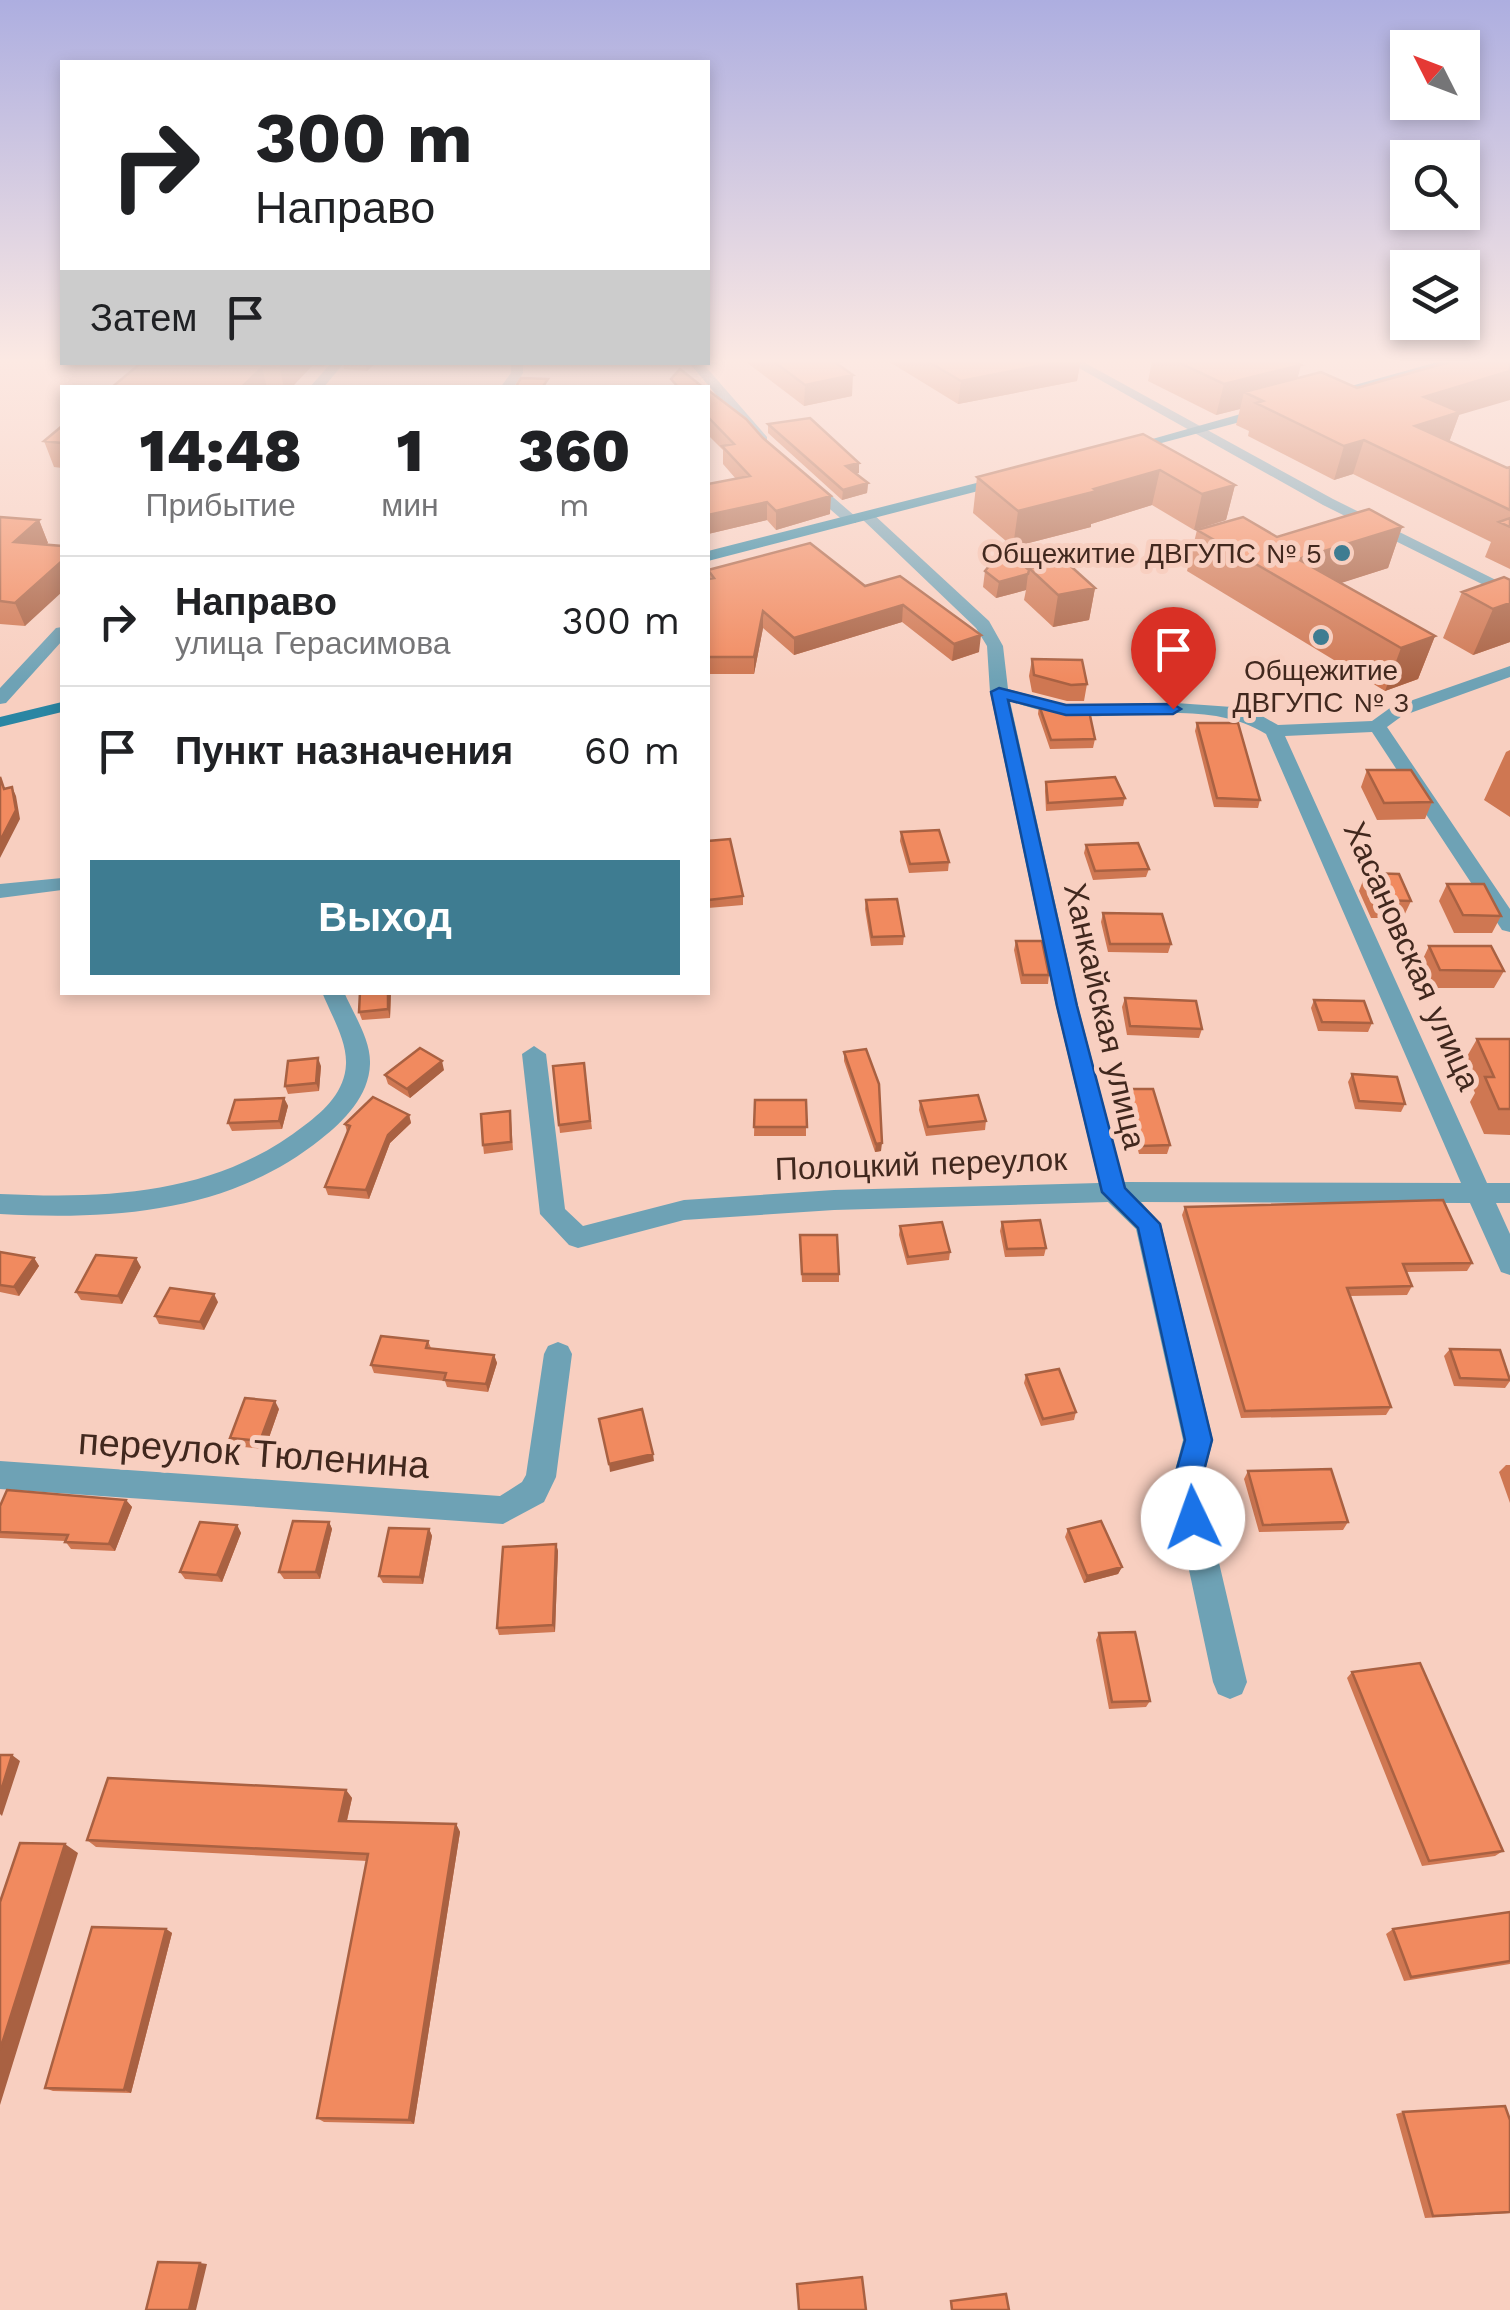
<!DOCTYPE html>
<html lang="ru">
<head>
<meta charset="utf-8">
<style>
	:root { --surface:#fff; --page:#f6f6f6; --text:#202124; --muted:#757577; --line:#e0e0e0; --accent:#3e7c91 }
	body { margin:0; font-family:"Work Sans",sans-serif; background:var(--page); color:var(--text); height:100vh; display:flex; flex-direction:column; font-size:38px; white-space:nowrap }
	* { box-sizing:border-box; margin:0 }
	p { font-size:32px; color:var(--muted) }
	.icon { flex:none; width:55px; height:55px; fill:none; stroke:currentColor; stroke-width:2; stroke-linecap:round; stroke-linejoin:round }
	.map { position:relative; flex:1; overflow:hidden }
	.sheet { position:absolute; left:60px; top:385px; width:650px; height:610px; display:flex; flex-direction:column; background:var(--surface); border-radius:0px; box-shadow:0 5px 15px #0003 }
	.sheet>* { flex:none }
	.banner { position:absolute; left:60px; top:60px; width:650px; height:305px; border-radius:0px; box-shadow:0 5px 15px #0003; background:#fff; color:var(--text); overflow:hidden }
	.needle { width:65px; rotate:312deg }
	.buttons { position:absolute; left:1390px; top:30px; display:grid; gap:20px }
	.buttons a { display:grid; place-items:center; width:90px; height:90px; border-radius:0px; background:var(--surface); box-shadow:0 5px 15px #0003; font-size:50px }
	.pin { position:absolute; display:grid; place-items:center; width:85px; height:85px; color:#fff; margin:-102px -42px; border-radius:50% 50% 50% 0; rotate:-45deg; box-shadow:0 0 10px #0007 }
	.pin .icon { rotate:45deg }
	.me { position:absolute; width:110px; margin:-55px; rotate:357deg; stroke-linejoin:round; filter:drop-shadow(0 0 8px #0008) }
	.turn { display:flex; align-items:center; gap:35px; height:210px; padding:0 30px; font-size:45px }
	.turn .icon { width:130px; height:130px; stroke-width:2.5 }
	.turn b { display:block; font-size:70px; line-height:85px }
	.then { display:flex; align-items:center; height:95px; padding:0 30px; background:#0003; gap:20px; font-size:38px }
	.eta { display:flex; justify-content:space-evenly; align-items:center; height:170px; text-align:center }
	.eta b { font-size:60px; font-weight:800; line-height:70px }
	.action { display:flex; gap:20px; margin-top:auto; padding:20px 30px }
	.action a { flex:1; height:115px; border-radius:0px; background:var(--accent); color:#fff; font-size:40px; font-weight:800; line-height:115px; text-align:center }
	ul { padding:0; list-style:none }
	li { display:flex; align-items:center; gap:30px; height:130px; padding:0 30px; border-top:2px solid var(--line) }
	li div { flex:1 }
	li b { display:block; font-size:38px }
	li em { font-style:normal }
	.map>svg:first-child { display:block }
</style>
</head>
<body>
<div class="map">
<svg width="1510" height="2310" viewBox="0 0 1510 2310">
	<rect width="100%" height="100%" fill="#f8cfc0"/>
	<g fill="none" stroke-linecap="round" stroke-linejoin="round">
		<path fill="#6ea2b5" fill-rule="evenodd" d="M740,358l-34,9 61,70v6h-10l-66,-78 23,-7z
			M1061,358h15l257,141 177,88v11l-187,-93z
			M332,362h13l-22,26h-14z
			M511,362h12v11l-10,15h-13l11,-15z
			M801,478h10l45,39v6h-10l-45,-39z
			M862,513h10l117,108 14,25 5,43 59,16 109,-2 56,4 30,9 16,9 94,-4 18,-13 120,-42v11l-108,39 -15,11 123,182v23l-8,-2 -130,-198 -87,4 202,447h23v20h-14l14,31v41l-9,-3 -31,-69 -329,-1 20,22 52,216 -12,46 46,196 -5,12 -12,5 -12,-5 -5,-12 -42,-196 12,-46 -47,-211 -28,-27 -274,8 -150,10 -106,28 -9,-3 -29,-31 -18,-160 12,-8 12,8 19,155 18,17 101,-26 150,-10 265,-7 -43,-177 -66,-314 -3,-46 -11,-18 -114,-109zM1010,701c20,7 41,13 62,15 63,3 137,-17 194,18l195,449 -337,-1 -46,-176z
			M62,627v14l-56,62 -6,1v-16l56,-60z
			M62,878v12l-62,8v-14z
			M322,992h22c10,23 27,48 26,72 -1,32 -26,57 -49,75 -92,74 -208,81 -321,75v-20c109,5 216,1 305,-69 20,-15 40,-34 41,-61 1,-24 -15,-49 -24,-72z
			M558,1342l10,4 4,8 -16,123 -12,25 -41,22 -503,-35v-28l500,35 22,-14 4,-7 18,-121 4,-8z"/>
		<path fill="#2a86a3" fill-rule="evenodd" d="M1452,358h21l-151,42 -7,-4z
			M1269,406l7,4 -2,3 -150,40 -7,-4z
			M1008,475l5,1v6l-305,79v-10z
			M62,702v10l-62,15v-10z"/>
	</g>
	<path fill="#cf7752" d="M745,358h84l23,38 -48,10 -59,-45z
		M883,358h198l-4,23 -119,23z
		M1144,358h157l-2,6 2,1 -4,14 60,9 102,27 -10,27 58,26 3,-1v102l-25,-12 6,-15 -138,-68 -19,6 -86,-44 1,-5 -13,-6 4,-16 -24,6 -68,-34 4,-19z
		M222,362h105l-4,5 -11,-1 -21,22h-180l107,-21z
		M343,362h34l-10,9 -23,-2z
		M708,390l122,124 -54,16 -9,-10 -59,14v-50l28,-5 -13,-15v-14l-15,-15z
		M768,424l91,49h-3l12,10 -1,10 -25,7 -74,-67z
		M62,426v42l-8,-1 -10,-26z
		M1143,434l92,51 -9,35 -32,10 -42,-25 -61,19v3l-78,20 -40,-34 4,-36z
		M0,517l39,3 9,23 -2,1 -21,82 -25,-2z
		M1402,527l-14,41 -48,15 95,53 -17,43 -33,12 -198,-120 10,-41 80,7z
		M1029,568l66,20 -6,32 -36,7 -29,-27 2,-10 -30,8 -13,-11 2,-16 44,-1z
		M708,570l157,16 35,-10 79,76 -27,9 -50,-39 -108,33 -31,-27 -9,46h-46z
		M1510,580v62l-37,13 -30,-17 19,-46z
		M1032,659l55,25 -3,17h-17l-35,-9 -3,-16z
		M1039,705l56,34 -2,9 -43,1 -12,-35z
		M1197,723l63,77 -2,8 -44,-1 -19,-76z
		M1510,750v67l-26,-17 22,-48z
		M1367,770l65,32 -7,17 -48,1 -16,-33z
		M1046,782l79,16 -2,8 -77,5 -1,-20z
		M901,832l48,30 -1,9 -39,2 -9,-32z
		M708,841l35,55v9l-35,3z
		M1086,845l63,24 -3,8 -53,3 -9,-27z
		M1366,873l45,28 -8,17h-32l-12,-27z
		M1447,884l54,32 -9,17h-38l-15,-32z
		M866,900l38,36 -1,9 -32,1 -6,-37z
		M1103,913l68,31 -3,9 -60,-1 -7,-30z
		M1016,941l33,34 -1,9h-27l-7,-34z
		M1429,946l75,25 -10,17h-62l-11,-25z
		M391,992l-1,26 -28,2 -3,-8z
		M1125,998l77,31 -3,9 -72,-3 -5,-28z
		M1314,1000l58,23 -4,9 -50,-1 -7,-23z
		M1477,1039h33v96l-26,-1 -14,-32 5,-9 -13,-28z
		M844,1052l37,99 -6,1 -31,-91z
		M584,1063l8,66 -32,4 -1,-8z
		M321,1066l-2,25 -31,3 -3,-8z
		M444,1070l-34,28 -22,-14 -3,-9z
		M1352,1074l53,30 -4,8 -46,-3 -7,-27z
		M1126,1089l44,56 -3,9h-28l-15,-56z
		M284,1098l4,8 -6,23 -50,2 -4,-8z
		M755,1100h51v36h-52z
		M920,1101l66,20 -1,9 -59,6 -7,-26z
		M409,1115l2,8 -21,20 -21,56 -41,-4 -3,-8 22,-55 -2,-8z
		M511,1120l2,30 -29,4 -1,-9z
		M1185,1207l287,56 -5,8 -61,1 6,14 -5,9 -57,1 41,111 -5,8 -145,3 -59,-203z
		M1002,1222l44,26 -2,8 -39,1 -5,-26z
		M900,1226l50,26 -1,8 -42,5 -8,-30z
		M800,1243l39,31v8h-37z
		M0,1252l34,6 5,8 -20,30 -19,-4z
		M141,1267l-19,37 -41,-4 -5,-8z
		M218,1302l-14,28 -45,-6 -4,-8z
		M428,1341l3,7 63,7 3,8 -9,29 -41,-5 -2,-6 -71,-8 -3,-8z
		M1450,1349l60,28v4l-5,7 -51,-2 -10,-30z
		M1026,1375l50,37 -2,8 -33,6 -17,-43z
		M279,1409l-14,40 -31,-3 -4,-8z
		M1506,1465h4v38l-11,-31z
		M1248,1471l100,51 -5,8 -84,2 -15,-53z
		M126,1500l6,7 -17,44 -44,-2 -6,-8 -65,-3v-32z
		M329,1522l3,7 -12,50h-36l-5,-7z
		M237,1525l4,8 -19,49 -37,-3 -5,-7z
		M429,1529l3,7 -9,48 -40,-1 -4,-7z
		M1068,1529l54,38 -4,7 -34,9 -19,-46z
		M556,1544l2,7 -3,81 -56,3 -2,-7z
		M1099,1633l51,68 -4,6 -37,2 -13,-69z
		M1352,1672l151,179 -8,5 -73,10 -75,-188z
		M346,1790l6,8 -5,23 109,3 4,8 -46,292 -90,-2 -7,-4 50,-257 -271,-14 -9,-7z
		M1510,1912v52l-106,17 -18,-47 7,-5z
		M166,1929l6,4 -41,160 -78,-2 -8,-3z
		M1403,2112l107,8v93l-85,5 -29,-104z"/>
	<path fill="#a96142" d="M839,358h30l-30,5z
		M1081,358l-4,23 -119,23 3,-23z
		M1291,358h10l-2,8 2,-1 -8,30 -49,-3 -4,17 -24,6 8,-31z
		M285,362h27v4l-21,22h-7l-4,-20z
		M365,362h12l-10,9z
		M262,367l5,21h-26z
		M1510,371v29l-51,15 -11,30 -45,14 21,-62z
		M853,375l-1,21 -48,10 1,-21z
		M1364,440l-11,34 -19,6 10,-34z
		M859,463v10l-13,3v-10z
		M1160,470l-8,35 -61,19v3l-78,20 5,-36z
		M868,483l-1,10 -25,7 1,-10z
		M1235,485l-9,35 -32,10 8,-36z
		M831,496l-1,18 -54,16v-19z
		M767,502v18l-59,14v-19z
		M39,520l9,23 -25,21 -9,-22z
		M1402,527l-14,41 -81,26 -9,-35z
		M62,561v31l-37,34 -10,-23z
		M1028,574l-2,16 -30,8 3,-16z
		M1095,588l-6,32 -36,7 5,-32z
		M1510,603v39l-37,13 20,-46z
		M903,605l-1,17 -108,33v-17z
		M763,611v17l-9,46v-17z
		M981,635l-2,17 -27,9 2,-17z
		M1435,636l-17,43 -33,12 16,-43z
		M12,787l4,9 4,23 -20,39v-17z
		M388,992h3l-1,26 -2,-9z
		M318,1058l3,8 -2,25 -3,-8z
		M442,1061l2,9 -34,28 -3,-9z
		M284,1098l4,8 -6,23 -3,-8z
		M409,1115l2,8 -21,20 -21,56 -3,-9 22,-55z
		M882,1143l-1,8 -6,1 1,-8z
		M34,1258l5,8 -20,30 -5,-9z
		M136,1258l5,9 -19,37 -4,-8z
		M214,1294l4,8 -14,28 -4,-8z
		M494,1355l3,8 -9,29 -2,-8z
		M275,1401l4,8 -14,40 -5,-8z
		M653,1454l1,7 -44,11 -1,-8z
		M126,1500l6,7 -17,44 -6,-7z
		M329,1522l3,7 -12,50 -4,-7z
		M237,1525l4,8 -19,49 -5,-7z
		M429,1529l3,7 -9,48 -3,-7z
		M556,1544l2,7 -3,81 -2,-7z
		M1122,1567l-4,7 -34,9 3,-7z
		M12,1755l8,6 -18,55 -2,-2v-20z
		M346,1790l6,8 -7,30 -6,-7z
		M456,1824l4,8 -46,292 -5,-4z
		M65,1844l13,9 -78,252v-55z
		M166,1929l6,4 -41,160 -7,-3z
		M200,2263l7,1 -11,46h-7z"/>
	<path fill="#f18a5f" stroke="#a96142" stroke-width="2.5" d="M769,358h60l24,17 -48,10z
		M922,358h157l-118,23z
		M1169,358h122l-3,1 13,6 -77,19z
		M1464,358h46v13l-86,26 36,15 -45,14 92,42 3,-1v43l-146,-70 -20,6 -88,-43 7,-2 -19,-9 77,-20 36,16z
		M142,362l76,5 4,-5h63l-5,6 -18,-1 -21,21h-130z
		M680,369l24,19h-25l-8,-9z
		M521,378l27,1 -6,9h-27z
		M708,390l38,29 17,19 68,58 -55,15 -9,-9 -59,13v-31l42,-8 -28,-30 12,-2 -26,-27z
		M810,418l49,45 -13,3 22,17 -25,7 -75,-66z
		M62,426v17l-18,-2z
		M1143,434l92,51 -33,9 -42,-24 -66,19 3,2 -79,20 -41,-34z
		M1369,509l33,18 -104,32 137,77 -34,12 -204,-118 46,-13 34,20z
		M0,517l39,3 -25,22 48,4v15l-47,42 -15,-2z
		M1510,518v9l-11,-5z
		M810,543l55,43 35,-10 81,59 -27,9 -51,-39 -109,33 -31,-27 -9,46h-46v-78l6,-1 -6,-8z
		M1003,549l26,21 -1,4 -29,8 -14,-11z
		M1065,561l30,27 -37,7 -29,-27z
		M1504,577l6,3v23l-17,6 -31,-17z
		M1032,659l50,1 5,24 -16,1 -37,-10z
		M1039,705l50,6 6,28 -44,1z
		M1197,723h41l22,77 -43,-2z
		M1367,770h44l21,32 -48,1z
		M0,777l4,12 8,-2 4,23 -16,31z
		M1115,777l10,21 -77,5 -2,-21z
		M939,830l10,32 -39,2 -9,-32z
		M730,839l13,57 -35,4v-59z
		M1138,843l11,26 -54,2 -9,-26z
		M1366,873l33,1 12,27 -32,-1z
		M1447,884h37l17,32 -38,-1z
		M897,899l7,37 -32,1 -6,-37z
		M1103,913l59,1 9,30h-61z
		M1016,941h26l7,34h-26z
		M1429,946h62l13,25 -64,-1z
		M360,992h28v17l-29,3z
		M1125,998l71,3 6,28 -72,-3z
		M1314,1000l50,1 8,22 -50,-1z
		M1477,1039h33v70h-11l-14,-32h9z
		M420,1048l22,13 -35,28 -22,-14z
		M866,1049l13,35 3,59 -6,1 -32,-92z
		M318,1058l-2,25 -31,3 3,-25z
		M584,1063l6,58 -31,4 -6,-59z
		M1352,1074l45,3 8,27 -46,-3z
		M1126,1089h27l17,56 -28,1z
		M978,1095l8,26 -58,6 -8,-26z
		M373,1097l36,18 -21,20 -22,55 -41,-3 25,-61 -5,-2z
		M284,1098l-5,23 -51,2 7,-23z
		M755,1100h51l1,27h-53z
		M510,1111l1,31 -28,3 -2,-31z
		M1443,1200l29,63 -69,1 9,22 -65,2 44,119 -146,4 -60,-204z
		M1040,1220l6,28 -39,1 -5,-27z
		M942,1222l8,30 -42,5 -8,-31z
		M800,1235h37l2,39h-37z
		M0,1252l34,6 -20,29 -14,-2z
		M96,1255l40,3 -18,38 -42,-4z
		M170,1288l44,6 -14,28 -45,-6z
		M381,1336l47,5 -2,7 68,7 -8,29 -42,-4 2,-7 -75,-8z
		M1450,1349l50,1 10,30 -50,-2z
		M1059,1369l17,43 -33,7 -17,-44z
		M245,1398l30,3 -15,40 -30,-3z
		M642,1409l11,45 -44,10 -10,-45z
		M1331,1469l17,53 -85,3 -15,-54z
		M7,1490l119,10 -17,44 -44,-2 3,-7 -68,-3v-26z
		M293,1521l36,1 -13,50h-37z
		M1101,1521l21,46 -35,9 -19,-47z
		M200,1522l37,3 -20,50 -37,-3z
		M389,1528l40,1 -9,48 -41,-1z
		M556,1544l-3,81 -56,3 6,-81z
		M1135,1632l15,69 -38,1 -13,-69z
		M1420,1663l83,188 -74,10 -77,-189z
		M0,1755h12l-12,39z
		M108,1778l238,12 -7,31 117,3 -47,296 -92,-2 51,-264 -281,-14z
		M20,1843l45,1 -65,206v-148z
		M1510,1912v49l-99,16 -18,-48z
		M92,1927l74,2 -42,161 -79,-2z
		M1505,2106l5,14v92l-77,4 -30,-104z
		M158,2262l42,1 -11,47h-43z
		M862,2277l4,33h-67l-2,-26z
		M1006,2294l3,16h-57l-1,-9z"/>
	<linearGradient id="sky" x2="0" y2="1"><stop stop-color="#adaee0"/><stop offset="0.53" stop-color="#fce9e3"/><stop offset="1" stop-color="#fce9e3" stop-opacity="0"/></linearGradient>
	<rect width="1510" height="681" fill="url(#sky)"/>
	<path fill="#1a73e8" stroke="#114b97" stroke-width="2.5" d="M999,688l67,17 107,-1 8,5 -8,5 -107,1 -58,-15 69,306 48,182 35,36 52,216 -12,46 7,32 -4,10 -10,3 -10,-3 -11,-42 13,-46 -47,-212 -36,-36 -45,-186 -66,-314z"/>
	<g fill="#3e7c91" stroke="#f8cfc0" stroke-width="4">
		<circle cx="1342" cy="553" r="10"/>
		<circle cx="1321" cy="637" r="10"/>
	</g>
	<g text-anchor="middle" stroke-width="10" stroke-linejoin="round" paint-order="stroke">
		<g font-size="28" fill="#41281e" stroke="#f8cfc0" text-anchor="end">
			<text x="1322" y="563">Общежитие ДВГУПС № 5</text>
			<text x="1321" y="680" text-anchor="middle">Общежитие<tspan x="1321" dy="32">ДВГУПС № 3</tspan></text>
		</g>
		<g font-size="32" fill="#41281e" stroke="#f8cfc0">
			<text transform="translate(1412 956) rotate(66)" y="11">Хасановская улица</text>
			<text transform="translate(1105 1016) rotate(77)" y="11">Ханкайская улица</text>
			<text transform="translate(921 1164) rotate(-2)" y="11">Полоцкий переулок</text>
		</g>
		<g font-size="38" fill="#41281e" stroke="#f8cfc0">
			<text transform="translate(254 1453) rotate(4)" y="13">переулок Тюленина</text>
		</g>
	</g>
</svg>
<div class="buttons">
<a><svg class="needle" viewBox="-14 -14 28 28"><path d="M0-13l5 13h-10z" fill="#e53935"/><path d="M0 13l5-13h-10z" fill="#757577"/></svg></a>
<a><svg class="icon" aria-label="search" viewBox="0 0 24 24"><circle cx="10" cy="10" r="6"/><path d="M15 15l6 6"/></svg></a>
<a><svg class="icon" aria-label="layers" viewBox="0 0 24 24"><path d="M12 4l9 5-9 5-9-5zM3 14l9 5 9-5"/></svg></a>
</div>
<div class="pin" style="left:1173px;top:709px;background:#d93025"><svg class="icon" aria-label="arrive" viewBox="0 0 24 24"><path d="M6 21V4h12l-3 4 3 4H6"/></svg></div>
<svg class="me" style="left:1193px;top:1518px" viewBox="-20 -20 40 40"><circle r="19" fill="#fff"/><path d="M0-13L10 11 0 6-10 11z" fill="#1a73e8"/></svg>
<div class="banner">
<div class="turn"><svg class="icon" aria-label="right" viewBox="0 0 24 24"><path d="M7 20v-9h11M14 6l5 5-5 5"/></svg><div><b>300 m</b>Направо</div></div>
<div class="then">Затем<svg class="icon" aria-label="arrive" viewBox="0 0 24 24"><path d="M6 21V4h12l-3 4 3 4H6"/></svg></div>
</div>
<section class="sheet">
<div class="eta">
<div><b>14:48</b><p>Прибытие</p></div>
<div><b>1</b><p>мин</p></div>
<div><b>360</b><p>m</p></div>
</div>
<ul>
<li><svg class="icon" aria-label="right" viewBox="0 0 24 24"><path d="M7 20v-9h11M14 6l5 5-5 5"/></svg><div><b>Направо</b><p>улица Герасимова</p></div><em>300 m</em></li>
<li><svg class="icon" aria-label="arrive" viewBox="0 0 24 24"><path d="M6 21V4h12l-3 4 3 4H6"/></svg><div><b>Пункт назначения</b></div><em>60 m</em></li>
</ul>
<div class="action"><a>Выход</a></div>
</section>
</div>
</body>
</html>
